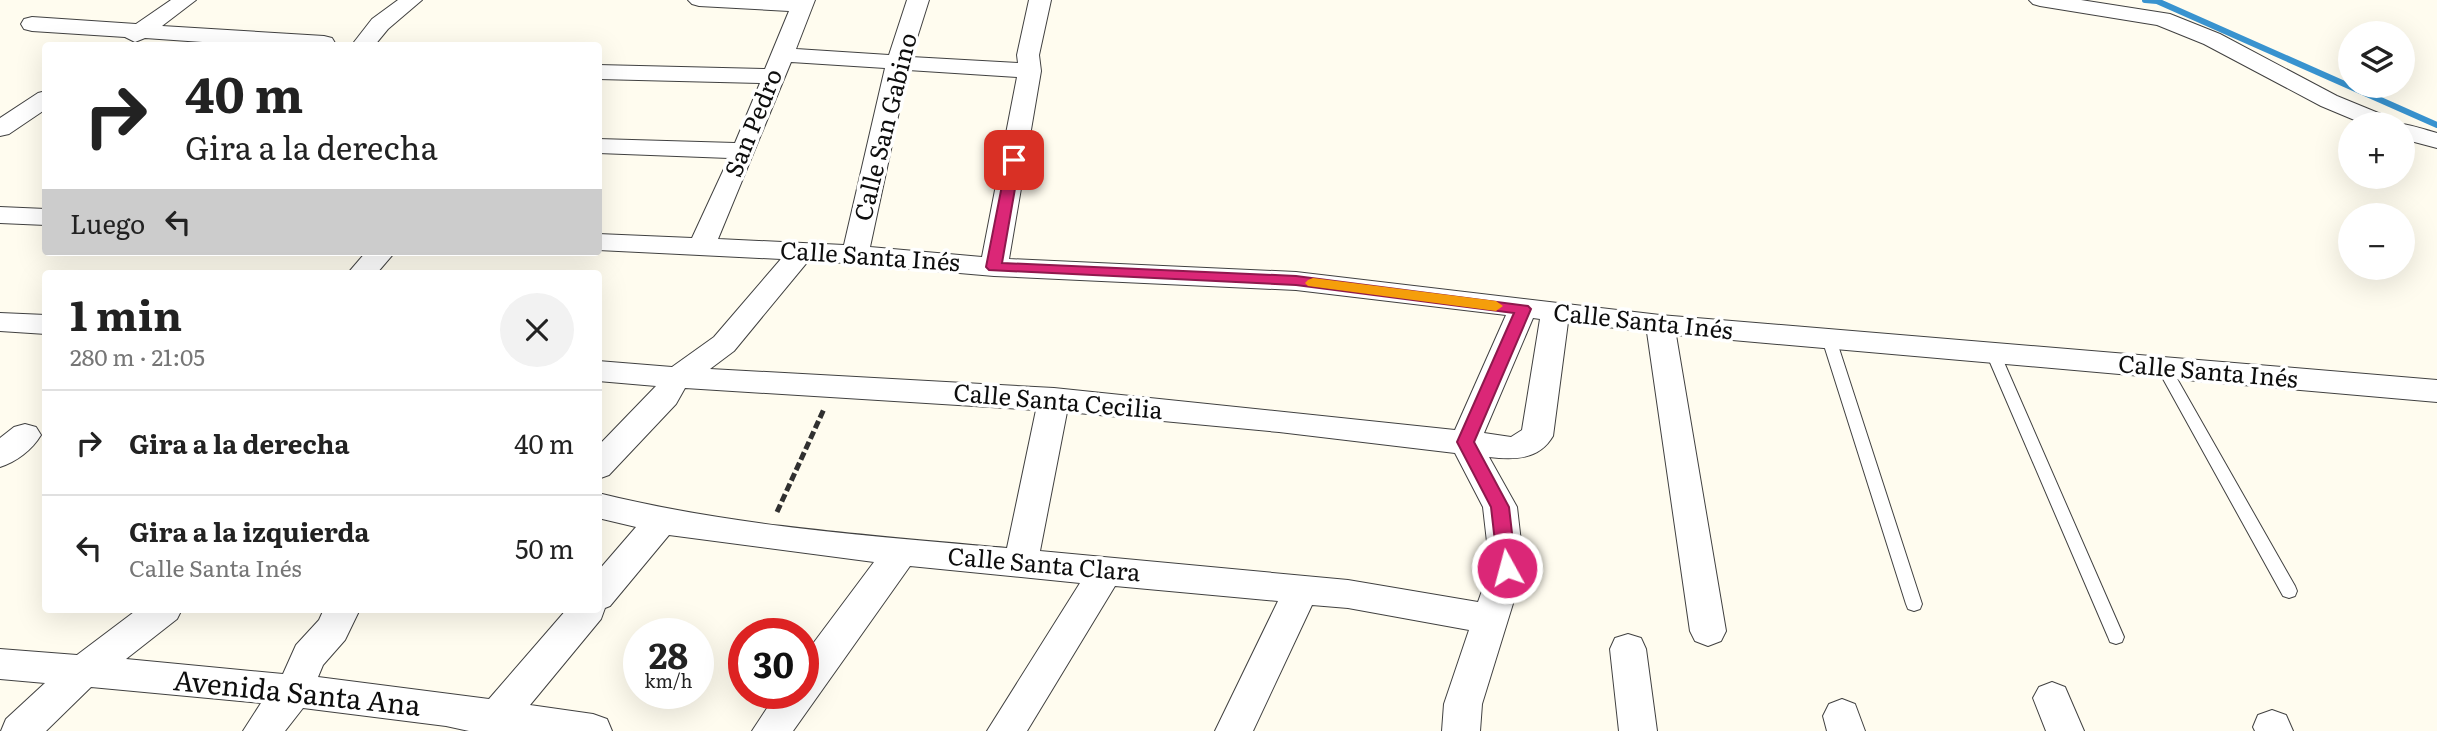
<!DOCTYPE html>
<html lang="es">
<head>
<meta charset="utf-8">
<style>
	:root { --surface:#fff; --page:#f2f2f2; --text:#222; --muted:#767676; --line:#e0e0e0 }
	body { margin:0; font-family:Literata,serif; background:var(--page); color:var(--text); height:100vh; display:flex; flex-direction:column; font-size:26px; white-space:nowrap }
	* { box-sizing:border-box; margin:0 }
	p { font-size:23px; color:var(--muted) }
	.icon { flex:none; width:38px; height:38px; fill:none; stroke:currentColor; stroke-width:2; stroke-linecap:round; stroke-linejoin:round }
	.map { position:relative; flex:1; overflow:hidden }
	.drawer { position:absolute; left:42px; top:270px; width:560px; height:343px; display:flex; flex-direction:column; background:var(--surface); border-radius:7px; box-shadow:0 7px 28px #0002 }
	.drawer>* { flex:none }
	.hud { position:absolute; left:42px; top:42px; width:560px; height:214px; border-radius:7px; box-shadow:0 7px 28px #0002; background:#fff; color:var(--text); overflow:hidden }
	.fabs { position:absolute; left:2338px; top:21px; display:grid; gap:14px }
	.fabs a { display:grid; place-items:center; width:77px; height:77px; border-radius:50%; background:var(--surface); box-shadow:0 7px 28px #0002; font-size:35px }
	.speed { position:absolute; left:623px; top:618px; display:flex; gap:14px; font-size:35px; font-weight:700; text-align:center }
	.speed>* { display:grid; place-content:center; width:91px; height:91px; border-radius:50%; background:var(--surface); box-shadow:0 7px 28px #0002; line-height:1 }
	.speed small { font-size:18px; font-weight:400 }
	.speed .limit { border:10px solid #d22; background:#fff; color:#111 }
	.pin { position:absolute; display:grid; place-items:center; width:60px; height:60px; color:#fff; margin:-30px; border-radius:14px; box-shadow:0 4px 10px #0006 }
	.me { position:absolute; width:77px; margin:-38px; rotate:353deg; stroke-linejoin:round; filter:drop-shadow(0 0 5px #0008) }
	.turn { display:flex; align-items:center; gap:24px; height:147px; padding:0 28px; font-size:32px }
	.turn .icon { width:91px; height:91px; stroke-width:2.5 }
	.turn b { display:block; font-size:49px; line-height:60px }
	.then { display:flex; align-items:center; height:66px; padding:0 28px; background:#0003; gap:14px; font-size:26px }
	.round { display:grid; place-items:center; flex:none; width:74px; height:74px; border-radius:37px; background:var(--page) }
	.summary { display:flex; align-items:center; justify-content:space-between; height:119px; padding:0 28px }
	h1 { font-size:42px; font-weight:700; line-height:52px }
	ul { padding:0; list-style:none }
	li { display:flex; align-items:center; gap:21px; height:105px; padding:0 28px; border-top:2px solid var(--line) }
	li div { flex:1 }
	li b { display:block; font-size:26px }
	li em { font-style:normal }
	.map>svg:first-child { display:block }
</style>
</head>
<body>
<div class="map">
<svg width="2437" height="731" viewBox="0 0 2437 731">
	<rect width="100%" height="100%" fill="#fffcef"/>
	<g fill="none" stroke-linecap="round" stroke-linejoin="round">
		<path stroke="#3993cf" stroke-width="6" d="M2145,0l12,1 280,124"/>
		<g stroke="#414141" stroke-width="2">
			<path id="service" d="M1829,334l7,5 86,265 -2,5 -6,2 -6,-2 -2,-5 -84,-265z
				M1993,348l7,5 124,284 -2,5 -6,2 -6,-2 -2,-5 -122,-284z
				M2164,363l7,5 124,218 2,5 -2,5 -6,2 -6,-2 -126,-228z"/>
		</g>
		<g stroke="#414141" stroke-width="2">
			<path id="minor" d="M171,0h25l-34,26 162,10 8,2 3,5 -2,3h-72l-116,-8 -10,4 -10,-5 -93,-6 -8,-2 -3,-5 3,-5 8,-2 104,7z
				M398,0h24l-34,29 -14,17h-23l21,-27z
				M688,0h127l-19,49 93,6 18,-55h22l-18,57 107,6 -1,-8 12,-55h22l-12,55 2,16 -32,188 287,13 364,43 777,65v22l-761,-67 50,296 -5,10 -13,5 -13,-5 -5,-10 -43,-299 -79,-10 -15,114c-14,24 -39,24 -64,21l28,50 7,61 -42,136 -2,27h-38l2,-27 25,-74 -121,-22 -36,-3 -59,126h-38l63,-130 -163,-15 -88,145h-40l93,-148 -170,-17 -117,165h-41l25,-38h26v-36l71,-95 -205,-27 -59,71 -5,2 -4,11 -71,86 63,9 14,5 5,12h-143l-23,-5 -143,-18 -18,23h-42l18,-28 -170,-16 -45,44h-45l5,-12 39,-36 -45,-4v-30l77,6 61,-46h44l-5,10 -51,40 157,15 13,-29 23,-25 5,-11h36l-15,31 -22,25 -5,12 171,22 78,-90h31v-38l38,-44 -38,-9v-25c133,33 273,43 409,55l29,-138 -351,-22 -9,16 -67,71 -11,4v-33l58,-60 -58,-5v-20l74,6 42,-30 67,-78 -183,-9v-16l94,4 37,-80 -131,-5v-14l137,4 25,-60 -162,-4v-14l167,4 24,-58 -90,-5 -7,-2zM791,62l94,6 -41,177 -126,-6zM908,70l109,7 -35,180 -112,-10zM809,260l185,16 302,14 210,25 -51,115 -401,-42 -344,-19 24,-18zM1533,318l7,1 -18,111 -11,7 -27,-4zM1067,412l212,20 176,21 28,54 7,61 -12,34 -130,-22 -308,-29z
				M2029,0h52l89,14 50,20 117,62 56,23 3,5h-32l-43,-18 -117,-62 -47,-19 -117,-19 -7,-2z
				M46,91v18l-37,25 -9,2v-18l38,-25z
				M2401,124c12,1 24,6 36,9v15l-34,-9z
				M0,207l46,2v16l-46,-2z
				M366,252h29l-18,21h-29z
				M0,313l46,2v19l-46,-3z
				M25,424l11,3 5,8c-9,15 -25,27 -41,32v-29l14,-11z
				M1628,634l13,4 5,11 11,82h-38l-9,-82 5,-11z
				M2052,682l13,5 19,44h-38l-13,-33 6,-11z
				M1842,699l13,5 10,27h-38l-4,-15 6,-12z
				M2272,710l14,5 7,16h-38l-2,-4 5,-12z"/>
		</g>
		<path stroke="#303030" stroke-width="5" stroke-dasharray="8 3.5" stroke-linecap="butt" d="M777,512l47,-103"/>
		<use href="#service" fill="#fff" fill-rule="evenodd"/>
		<use href="#minor" fill="#fff" fill-rule="evenodd"/>
	</g>
	<path fill="#db2777" stroke="#8e194d" stroke-width="2" d="M1014,156l6,4 -18,103 294,13 232,30 3,3 -57,133 35,65 7,61 -3,5 -6,3 -7,-3 -2,-5 -7,-61 -34,-65 57,-129 -218,-28 -307,-15 -3,-3 21,-107z"/>
	<path fill="#f59e0b" d="M1313,278l183,23 7,5 -7,5 -188,-25 -3,-3 3,-3z"/>
	<g text-anchor="middle" stroke-width="7" stroke-linejoin="round" paint-order="stroke">
		<g font-size="24" fill="#0e0e0e" stroke="#fff">
			<text transform="translate(754 123) rotate(-68)" y="8">San Pedro</text>
			<text transform="translate(886 127) rotate(-76)" y="8">Calle San Gabino</text>
			<text transform="translate(870 257) rotate(4)" y="8">Calle Santa Inés</text>
			<text transform="translate(1643 322) rotate(6)" y="8">Calle Santa Inés</text>
			<text transform="translate(2208 372) rotate(5)" y="8">Calle Santa Inés</text>
			<text transform="translate(1058 402) rotate(5)" y="8">Calle Santa Cecilia</text>
			<text transform="translate(1044 565) rotate(5)" y="8">Calle Santa Clara</text>
		</g>
		<g font-size="28" fill="#0e0e0e" stroke="#fff">
			<text transform="translate(297 693) rotate(6)" y="10">Avenida Santa Ana</text>
		</g>
	</g>
</svg>
<div class="fabs">
<a><svg class="icon" aria-label="layers" viewBox="0 0 24 24"><path d="M12 4l9 5-9 5-9-5zM3 14l9 5 9-5"/></svg></a>
<a>+</a>
<a>−</a>
</div>
<div class="speed"><div>28<small>km/h</small></div><div class="limit">30</div></div>
<div class="pin" style="left:1014px;top:160px;background:#d93025"><svg class="icon" aria-label="arrive" viewBox="0 0 24 24"><path d="M6 21V4h12l-3 4 3 4H6"/></svg></div>
<svg class="me" style="left:1507px;top:568px" viewBox="-20 -20 40 40"><circle r="17" fill="#db2777" stroke="#fff" stroke-width="3"/><path d="M0-11L8 9 0 5-8 9z" fill="#fff"/></svg>
<div class="hud">
<div class="turn"><svg class="icon" aria-label="right" viewBox="0 0 24 24"><path d="M7 20v-9h11M14 6l5 5-5 5"/></svg><div><b>40 m</b>Gira a la derecha</div></div>
<div class="then">Luego<svg class="icon" aria-label="left" viewBox="0 0 24 24"><path d="M17 20v-9H6M10 6l-5 5 5 5"/></svg></div>
</div>
<section class="drawer">
<div class="summary"><div><h1>1 min</h1><p>280 m · 21:05</p></div><a class="round"><svg class="icon" aria-label="close" viewBox="0 0 24 24"><path d="M6 6l12 12M18 6L6 18"/></svg></a></div>
<ul>
<li><svg class="icon" aria-label="right" viewBox="0 0 24 24"><path d="M7 20v-9h11M14 6l5 5-5 5"/></svg><div><b>Gira a la derecha</b></div><em>40 m</em></li>
<li><svg class="icon" aria-label="left" viewBox="0 0 24 24"><path d="M17 20v-9H6M10 6l-5 5 5 5"/></svg><div><b>Gira a la izquierda</b><p>Calle Santa Inés</p></div><em>50 m</em></li>
</ul>
</section>
</div>
</body>
</html>
